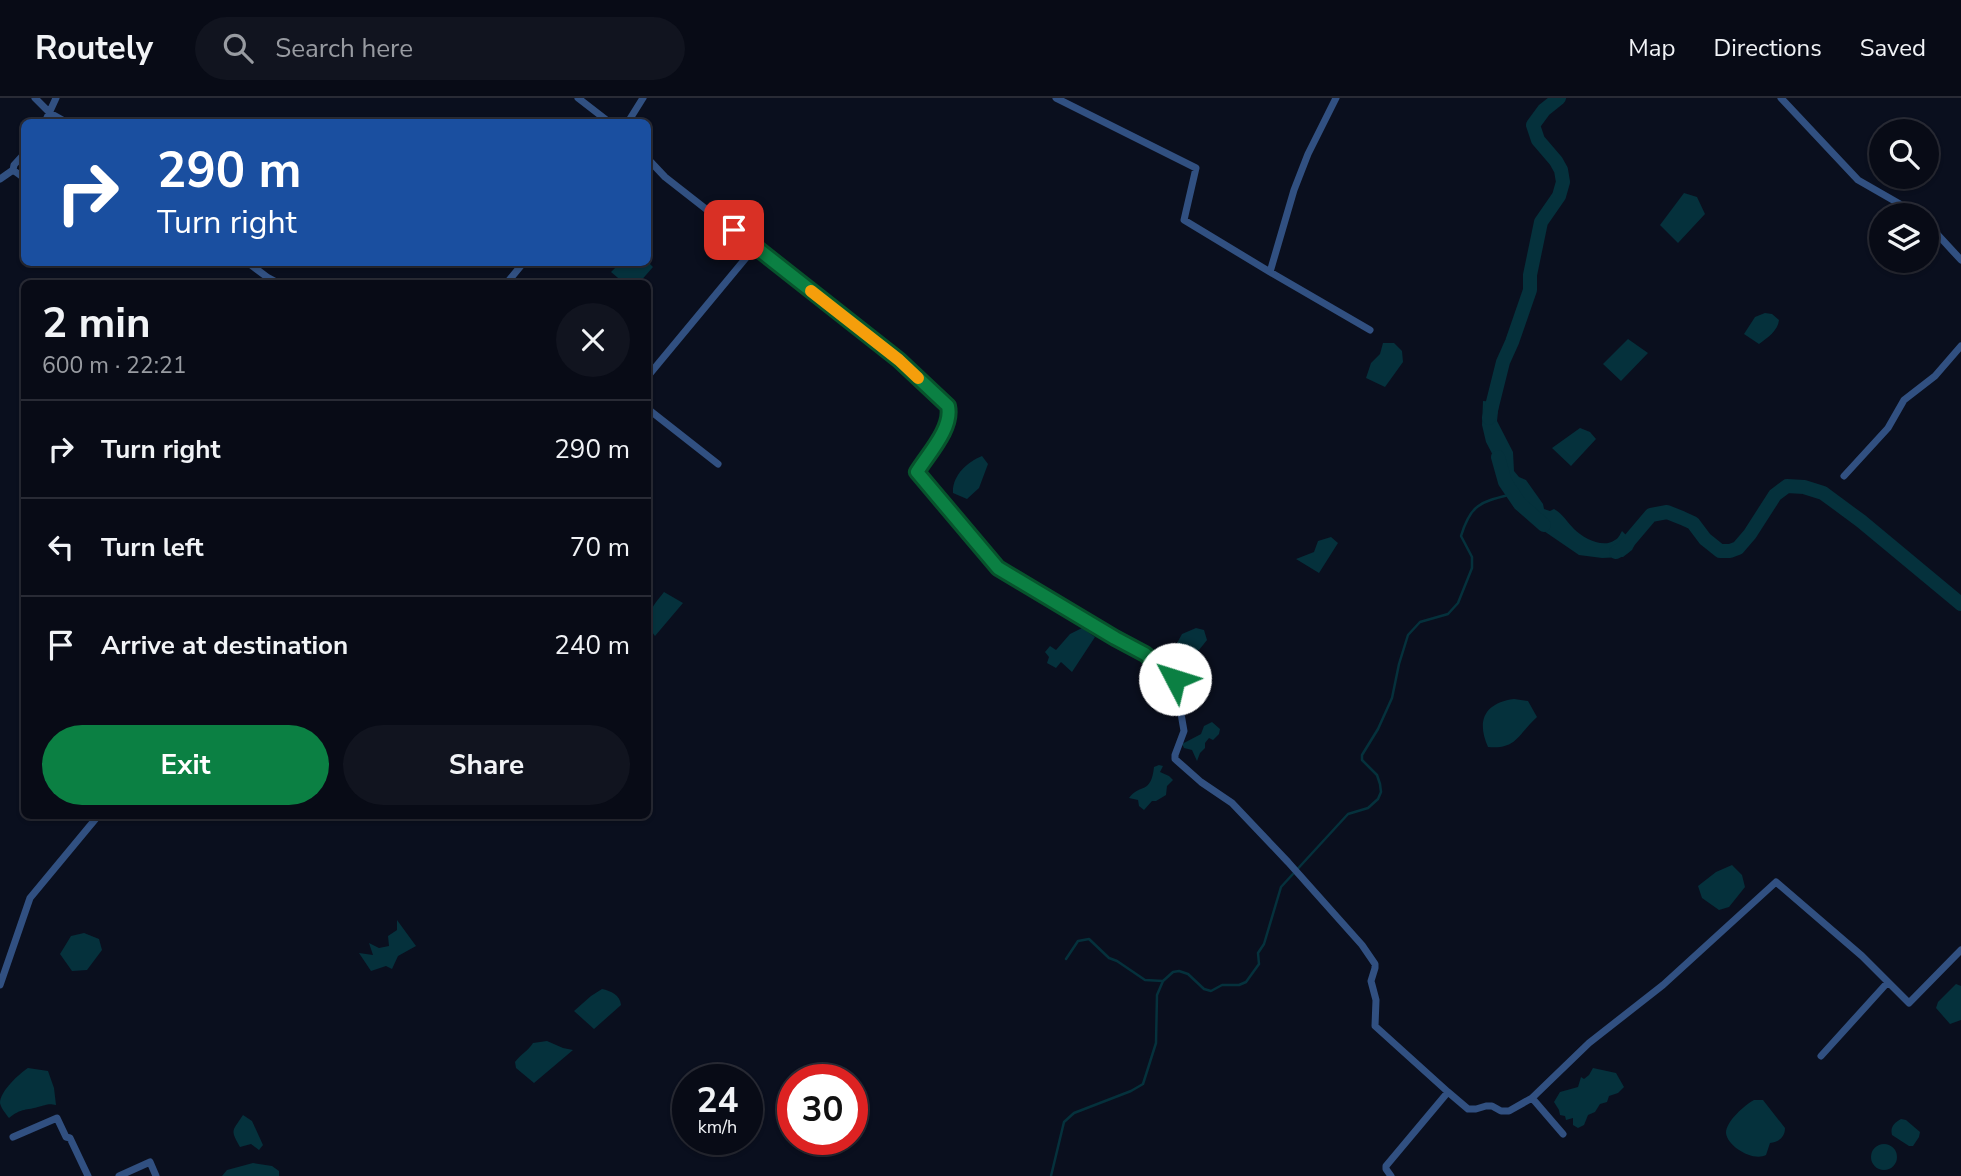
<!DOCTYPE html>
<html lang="en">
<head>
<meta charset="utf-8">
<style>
	:root { --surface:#080b16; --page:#11141f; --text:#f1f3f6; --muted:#989ba1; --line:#292b35; --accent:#0b8043 }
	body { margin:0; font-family:"Nunito Sans",sans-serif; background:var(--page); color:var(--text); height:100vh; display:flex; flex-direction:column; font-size:26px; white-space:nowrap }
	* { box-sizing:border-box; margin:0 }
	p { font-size:23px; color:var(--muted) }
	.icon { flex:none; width:38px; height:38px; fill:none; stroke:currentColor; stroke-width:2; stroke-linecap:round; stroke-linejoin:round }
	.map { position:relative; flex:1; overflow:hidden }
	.side { position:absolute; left:21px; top:182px; width:630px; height:539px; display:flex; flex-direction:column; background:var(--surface); border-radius:10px; box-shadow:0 2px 5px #0004,0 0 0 2px var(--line) }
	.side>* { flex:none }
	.banner { position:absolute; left:21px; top:21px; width:630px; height:147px; border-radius:10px; box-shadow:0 2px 5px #0004,0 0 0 2px var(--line); background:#1a4fa0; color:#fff; overflow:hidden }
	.tools { position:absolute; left:1869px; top:21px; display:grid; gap:14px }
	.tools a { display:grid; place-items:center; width:70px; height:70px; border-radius:50%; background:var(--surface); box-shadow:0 2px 5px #0004,0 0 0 2px var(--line); font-size:35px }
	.speed { position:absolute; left:672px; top:966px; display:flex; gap:14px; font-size:35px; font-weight:700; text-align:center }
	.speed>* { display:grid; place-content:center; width:91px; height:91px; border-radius:50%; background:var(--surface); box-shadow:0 2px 5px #0004,0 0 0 2px var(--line); line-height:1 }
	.speed small { font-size:18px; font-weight:400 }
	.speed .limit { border:10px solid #d22; background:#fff; color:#111 }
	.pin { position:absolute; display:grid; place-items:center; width:60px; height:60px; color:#fff; margin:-30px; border-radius:14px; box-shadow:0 4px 10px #0006 }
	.me { position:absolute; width:77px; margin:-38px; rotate:310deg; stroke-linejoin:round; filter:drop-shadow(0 0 5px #0008) }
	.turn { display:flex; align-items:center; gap:24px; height:147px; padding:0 21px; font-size:32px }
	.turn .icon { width:91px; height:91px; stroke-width:2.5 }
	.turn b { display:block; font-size:49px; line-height:60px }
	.round { display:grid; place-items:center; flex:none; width:74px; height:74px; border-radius:37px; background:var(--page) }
	.headline { display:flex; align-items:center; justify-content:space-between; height:119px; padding:0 21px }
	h1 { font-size:42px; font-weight:700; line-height:52px }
	.button { display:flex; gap:14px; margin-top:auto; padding:14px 21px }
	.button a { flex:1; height:80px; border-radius:42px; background:var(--accent); color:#fff; font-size:28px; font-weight:700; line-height:80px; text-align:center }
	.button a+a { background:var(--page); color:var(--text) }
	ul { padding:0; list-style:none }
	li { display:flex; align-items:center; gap:21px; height:98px; padding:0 21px; border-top:2px solid var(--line) }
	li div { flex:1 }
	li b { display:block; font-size:26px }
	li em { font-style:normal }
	header { display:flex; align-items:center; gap:42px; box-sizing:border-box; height:98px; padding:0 35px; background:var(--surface); border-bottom:2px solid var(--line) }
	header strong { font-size:33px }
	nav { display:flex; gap:38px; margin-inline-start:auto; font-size:24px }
	.search { width:490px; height:63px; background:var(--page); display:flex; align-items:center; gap:18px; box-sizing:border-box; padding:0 24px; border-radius:38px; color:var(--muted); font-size:26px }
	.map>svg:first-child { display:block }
</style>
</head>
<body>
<header>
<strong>Routely</strong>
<div class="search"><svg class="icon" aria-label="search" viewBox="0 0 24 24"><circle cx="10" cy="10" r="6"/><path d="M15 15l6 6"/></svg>Search here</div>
<nav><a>Map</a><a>Directions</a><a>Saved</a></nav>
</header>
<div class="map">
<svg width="1961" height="1078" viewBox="0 0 1961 1078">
	<rect width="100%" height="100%" fill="#0a0f1e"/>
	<path fill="#05313c" d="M1684,95l13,4 8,17 -27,29 -18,-18z
		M648,164l5,5 -14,16h-15l-13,-11 9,-9z
		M1765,215l7,1 7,6c-1,11 -12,18 -20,24l-15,-10 11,-17z
		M1628,241l20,14 -27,28 -18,-17z
		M1383,245h11l8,8 1,11 -18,25 -19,-9 5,-15 9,-9z
		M1483,303l16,1 -2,19 16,31 1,19 5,6 7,3 17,24 1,5 6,2 4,-2c9,5 13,13 20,20 9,9 29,20 41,11 4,-2 5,-6 7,-9l13,13 -3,6 -9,7 -21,1 -23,-3 -38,-26 -8,-9 -3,-9 -22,-27 -22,-42 -4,-17z
		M1580,330l10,4 6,7 -25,27 -19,-18z
		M982,358l6,8 -9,24 -12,11 -14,-6c-1,-17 14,-31 29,-37z
		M1331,439l7,6 -19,30 -23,-14 18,-7 4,-11z
		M664,494l19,11 -28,33c-14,-17 -3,-29 9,-44z
		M1082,530l13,9 -23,35 -11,-10 -5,6 -9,-5 2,-6 -4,-5 5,-6 6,4 14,-16z
		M1196,530l8,2 3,10 -16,20 -9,5 -12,-9 12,-22z
		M1514,601l14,2 9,16c-19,17 -20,33 -49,30 -12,-27 -3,-44 26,-48z
		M1212,624l8,7 -1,5 -6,6 -4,-2 -4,5v5l-5,5 -3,8 -5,-11 -8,-2 -2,-4 19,-10 3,-8z
		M1159,667l4,1 -3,6 9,4 4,4 -6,6 -1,9 -10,6h-4l-8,9 -5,-4 -1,-6 -9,-2c11,-15 22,-3 25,-31z
		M1732,767l10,10 3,12 -16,20 -10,3 -17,-12 -4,-12 18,-14z
		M397,822l19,26 -18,10 -6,13 -6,-3 -15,5 -12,-18 14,2 -4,-12 10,5 10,-2 -1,-10 9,-6z
		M84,835l15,6 3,11 -15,20 -15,1 -12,-17 11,-18z
		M1956,886l5,2v34l-11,4 -14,-16 2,-6z
		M602,891c9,2 18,6 19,16l-27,24 -20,-18 17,-15z
		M547,943l16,7 10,2 -39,33 -18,-15 -1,-6c6,-8 13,-11 18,-19z
		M28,970l20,3 6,17 2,17c-8,-2 -10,0 -18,2 -15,4 -16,1 -29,11 -3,-4 -8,-10 -9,-15 0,-12 20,-30 28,-35z
		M1593,970l23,5 8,14 -6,6 -9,3 -2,6 -7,2 -5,8 -7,3 -4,10 -6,3 -5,-3v-7l-7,2 -1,-4 -5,-1 -1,-5 -5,-8 6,-10 18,-5 3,-10 3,2 5,-4z
		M1754,1002h9l22,28c0,9 -6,14 -15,15l-4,12c-13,7 -39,-9 -40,-22 0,-12 19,-28 28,-33z
		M243,1017l9,6 11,24 -4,5 -8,-6 -11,3c-10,-18 -8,-15 3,-32z
		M1901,1021l5,1 14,12 -1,5 -6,9h-4l-17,-11c-2,-8 2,-12 9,-16z
		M1871 1059a13 13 0 1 1 26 0a13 13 0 1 1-26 0Z
		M253,1065l19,3 7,5v5h-57l5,-6z"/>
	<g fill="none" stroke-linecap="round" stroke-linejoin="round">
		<path stroke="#05313c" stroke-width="2.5" d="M1066,861l12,-18 11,-2 20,19 8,3 28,19 18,1
			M1051,1078l13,-54 10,-9 57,-22 12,-7 13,-41 1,-48 6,-14 10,-9 6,-1 9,3 16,15 7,2 11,-6h17l7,-3 13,-18 -1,-11 6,-9 17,-57 67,-73 20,-6 10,-9 3,-7 -1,-8 -3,-9 -15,-15v-5l16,-26 14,-31 7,-34 9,-29 12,-13 28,-8 10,-11 14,-35v-11l-11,-21c10,-33 20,-34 52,-42"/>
		<path stroke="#05313c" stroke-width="14" d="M1489,320l14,-56 9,-20 18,-52v-15l11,-53 18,-26 4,-14 -2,-12 -5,-9 -18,-21 -5,-15 11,-15 15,-12
			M1498,359l7,25 15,22 24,21
			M1616,454l7,-4 28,-33 16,-3 15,6 11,5 12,16 15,12h10l8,-3 12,-14 25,-39 12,-9 17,1 19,6 38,28 100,83"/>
		<path stroke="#315081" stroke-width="7" d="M35,0l15,15 16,9
			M578,0l31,24
			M1056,0l140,70 -12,52 86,52 24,-82 14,-36 28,-56
			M1781,0l77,82 61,35
			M45,24l11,-24
			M628,24l15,-24
			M648,61l17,18 234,183 49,46c5,22 -20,48 -31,66l81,96 117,70 30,16 30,25 9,52 -9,24v4l26,23 31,21 56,59 74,83 13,19v4l-4,13 5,19 -1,26 73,66 -62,74v3l5,7
			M13,72l11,8
			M0,81l13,-9 1,-5 10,-11
			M1927,125l34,37
			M247,164l20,15 13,7
			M1270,174l100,58
			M506,186l18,-22
			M648,278l107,-129
			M648,311l70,55
			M1844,378l44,-48 16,-28 31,-24 26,-30
			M0,887l30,-87 68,-82
			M1821,958l67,-74 21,21 52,-53
			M1448,994l20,17h8l10,-3h6l9,5h8l23,-13 57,-55 74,-58 113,-103 86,74 26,26
			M1532,1000l31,36
			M13,1039l44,-19 9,19 4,1 18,38
			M119,1078l31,-14 6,14"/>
	</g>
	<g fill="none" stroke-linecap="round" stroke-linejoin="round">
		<g stroke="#07532c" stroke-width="18">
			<path id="route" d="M734,132l165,130 49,46c5,22 -20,48 -31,66l81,96 117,70 30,16 30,25"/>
		</g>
		<use href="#route" stroke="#0b8043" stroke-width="12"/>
		<path stroke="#f59e0b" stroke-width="12" d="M811,193l88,69 19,18"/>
	</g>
</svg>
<div class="tools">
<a><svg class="icon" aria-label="search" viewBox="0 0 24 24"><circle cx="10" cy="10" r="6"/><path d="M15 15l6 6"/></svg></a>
<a><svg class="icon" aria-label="layers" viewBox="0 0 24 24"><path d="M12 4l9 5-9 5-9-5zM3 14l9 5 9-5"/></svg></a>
</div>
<div class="speed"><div>24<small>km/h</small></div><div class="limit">30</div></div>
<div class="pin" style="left:734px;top:132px;background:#d93025"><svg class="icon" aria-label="arrive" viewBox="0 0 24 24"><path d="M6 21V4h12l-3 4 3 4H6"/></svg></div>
<svg class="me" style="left:1175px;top:581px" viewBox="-20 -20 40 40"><circle r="19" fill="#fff"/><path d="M0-13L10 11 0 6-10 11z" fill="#0b8043"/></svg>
<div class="banner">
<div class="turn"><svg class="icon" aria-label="right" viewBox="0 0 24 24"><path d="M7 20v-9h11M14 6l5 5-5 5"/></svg><div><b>290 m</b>Turn right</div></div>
</div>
<section class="side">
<div class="headline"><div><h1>2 min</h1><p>600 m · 22:21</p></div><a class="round"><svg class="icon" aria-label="close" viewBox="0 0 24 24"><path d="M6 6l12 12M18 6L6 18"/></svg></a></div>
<ul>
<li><svg class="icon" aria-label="right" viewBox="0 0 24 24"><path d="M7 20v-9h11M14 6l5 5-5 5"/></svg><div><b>Turn right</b></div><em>290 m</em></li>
<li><svg class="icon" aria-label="left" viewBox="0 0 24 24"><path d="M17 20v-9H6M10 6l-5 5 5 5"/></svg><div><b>Turn left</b></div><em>70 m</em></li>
<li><svg class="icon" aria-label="arrive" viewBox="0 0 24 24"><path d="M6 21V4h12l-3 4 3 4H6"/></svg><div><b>Arrive at destination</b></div><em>240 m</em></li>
</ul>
<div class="button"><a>Exit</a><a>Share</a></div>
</section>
</div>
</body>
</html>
